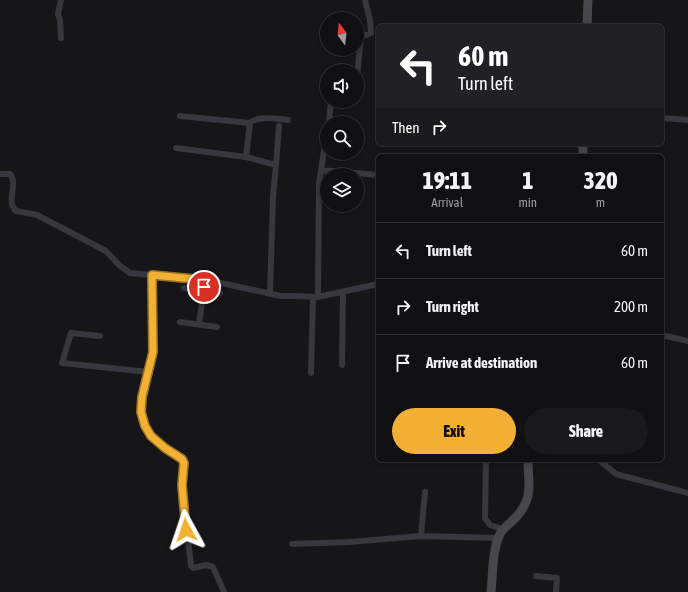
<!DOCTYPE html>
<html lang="en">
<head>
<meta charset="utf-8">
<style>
	:root { --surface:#101012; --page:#19191b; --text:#f1f3f6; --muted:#9c9d9f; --line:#303032; --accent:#f2b134 }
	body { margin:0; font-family:"Asap Condensed",sans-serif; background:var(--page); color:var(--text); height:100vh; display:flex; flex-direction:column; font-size:15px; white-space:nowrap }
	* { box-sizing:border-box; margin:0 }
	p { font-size:13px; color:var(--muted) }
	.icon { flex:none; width:22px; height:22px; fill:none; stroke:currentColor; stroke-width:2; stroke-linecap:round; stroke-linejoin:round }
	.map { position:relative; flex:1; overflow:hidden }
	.details { position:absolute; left:376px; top:154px; width:288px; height:308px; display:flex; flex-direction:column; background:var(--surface); border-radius:6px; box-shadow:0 2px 6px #0003,0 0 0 1px var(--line) }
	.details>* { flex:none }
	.banner { position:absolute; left:376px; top:24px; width:288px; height:122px; border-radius:6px; box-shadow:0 2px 6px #0003,0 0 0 1px var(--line); background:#202124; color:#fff; overflow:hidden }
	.needle { width:26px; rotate:345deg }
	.controls { position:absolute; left:320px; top:12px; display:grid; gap:8px }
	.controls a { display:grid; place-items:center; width:44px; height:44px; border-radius:50%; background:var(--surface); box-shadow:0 2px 6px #0003,0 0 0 1px var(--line); font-size:20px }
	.pin { position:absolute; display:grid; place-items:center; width:34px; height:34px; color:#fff; margin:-17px; border:2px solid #fff; border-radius:50%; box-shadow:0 1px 4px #0007 }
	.me { position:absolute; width:44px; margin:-22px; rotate:355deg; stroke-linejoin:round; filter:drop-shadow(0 0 3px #0008) }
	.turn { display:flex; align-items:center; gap:14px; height:84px; padding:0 16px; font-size:18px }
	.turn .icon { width:52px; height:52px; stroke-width:2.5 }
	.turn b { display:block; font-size:28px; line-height:34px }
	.then { display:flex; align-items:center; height:38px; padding:0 16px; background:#0003; gap:8px; font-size:15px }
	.eta { display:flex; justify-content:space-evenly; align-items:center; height:68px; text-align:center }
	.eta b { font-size:24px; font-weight:800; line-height:28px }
	.action { display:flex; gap:8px; margin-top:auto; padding:8px 16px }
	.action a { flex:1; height:46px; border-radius:24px; background:var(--accent); color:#111; font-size:16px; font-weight:800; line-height:46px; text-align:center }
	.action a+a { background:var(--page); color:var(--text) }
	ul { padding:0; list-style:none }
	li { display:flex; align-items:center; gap:12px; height:56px; padding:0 16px; border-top:1px solid var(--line) }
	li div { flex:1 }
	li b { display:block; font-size:15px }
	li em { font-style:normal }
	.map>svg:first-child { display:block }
</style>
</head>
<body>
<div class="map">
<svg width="688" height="592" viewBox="0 0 688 592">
	<rect width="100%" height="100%" fill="#161618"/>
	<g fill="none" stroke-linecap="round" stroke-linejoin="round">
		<path stroke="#37383d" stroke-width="6" d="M61,0l-3,14 2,6 1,18
			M357,77l4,-40 10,-4 -1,-13 -5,-20
			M180,116l70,7c8,-8 27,-4 38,-3
			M662,118l26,2
			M329,123l2,-22
			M176,148l70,9 30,8 -3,32 -3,97
			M246,157l4,-34
			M276,165l3,-39
			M321,170l57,5
			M0,174h10c9,11 -5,27 6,37l21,4 69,36 13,14 11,8 82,8 69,15h14l23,1 60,-13
			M152,275l1,77 -11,45 -1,15 4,14 6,10 32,24 2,6 -3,19 9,81 2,2 13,-3 7,2 11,25
			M184,288l36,5
			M318,297l1,-113 8,-53
			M180,322l37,5
			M199,324l6,-44
			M662,335l26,6
			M100,336l-29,-3 -9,30 87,9
			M342,365l1,-72
			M311,373l2,-76
			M486,460l-1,58 5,7 13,4
			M599,460l17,14 72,19
			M421,536l4,-44
			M292,544l58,-2 71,-6 78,2
			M536,576l21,2 -1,14"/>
		<path stroke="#45474d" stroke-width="9" d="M587,26l1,-26
			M583,156v-12
			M491,592c2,-19 1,-41 9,-58 4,-7 12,-12 17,-18 17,-19 11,-34 11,-56"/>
	</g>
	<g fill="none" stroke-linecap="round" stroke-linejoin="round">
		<g stroke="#9d7322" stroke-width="10">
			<path id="route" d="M186,530l-4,-45 2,-22 -2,-4 -17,-11 -14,-12 -6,-10 -4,-14 1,-15 11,-45 -1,-77 53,5 -1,7"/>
		</g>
		<use href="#route" stroke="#f2b134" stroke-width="7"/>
	</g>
</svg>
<div class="controls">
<a><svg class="needle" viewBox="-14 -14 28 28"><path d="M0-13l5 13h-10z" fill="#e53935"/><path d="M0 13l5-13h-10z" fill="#9c9d9f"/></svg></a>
<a><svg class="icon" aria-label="sound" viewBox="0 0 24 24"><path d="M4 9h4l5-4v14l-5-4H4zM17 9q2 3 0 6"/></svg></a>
<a><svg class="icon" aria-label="search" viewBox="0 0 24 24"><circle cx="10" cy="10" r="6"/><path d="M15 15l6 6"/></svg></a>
<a><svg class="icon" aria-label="layers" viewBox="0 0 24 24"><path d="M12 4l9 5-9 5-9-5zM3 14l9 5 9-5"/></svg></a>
</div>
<div class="pin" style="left:204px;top:287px;background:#d93025"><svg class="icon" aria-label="arrive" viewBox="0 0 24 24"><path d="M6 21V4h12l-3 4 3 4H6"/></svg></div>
<svg class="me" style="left:186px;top:530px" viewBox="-20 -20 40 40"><path d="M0-17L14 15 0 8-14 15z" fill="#f2b134" stroke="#fff" stroke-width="4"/></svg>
<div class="banner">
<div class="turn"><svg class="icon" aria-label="left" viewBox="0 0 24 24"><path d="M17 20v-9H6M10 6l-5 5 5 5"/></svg><div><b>60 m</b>Turn left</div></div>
<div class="then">Then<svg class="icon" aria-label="right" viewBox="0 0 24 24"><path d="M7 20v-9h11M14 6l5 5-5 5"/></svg></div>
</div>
<section class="details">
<div class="eta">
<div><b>19:11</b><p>Arrival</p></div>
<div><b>1</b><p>min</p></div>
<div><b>320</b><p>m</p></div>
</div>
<ul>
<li><svg class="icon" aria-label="left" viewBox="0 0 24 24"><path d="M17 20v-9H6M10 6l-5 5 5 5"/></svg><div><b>Turn left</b></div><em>60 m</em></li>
<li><svg class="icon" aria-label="right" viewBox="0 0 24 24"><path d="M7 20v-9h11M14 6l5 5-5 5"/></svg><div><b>Turn right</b></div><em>200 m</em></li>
<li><svg class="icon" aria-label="arrive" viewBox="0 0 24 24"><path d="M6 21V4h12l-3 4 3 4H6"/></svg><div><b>Arrive at destination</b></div><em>60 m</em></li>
</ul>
<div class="action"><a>Exit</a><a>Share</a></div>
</section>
</div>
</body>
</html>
